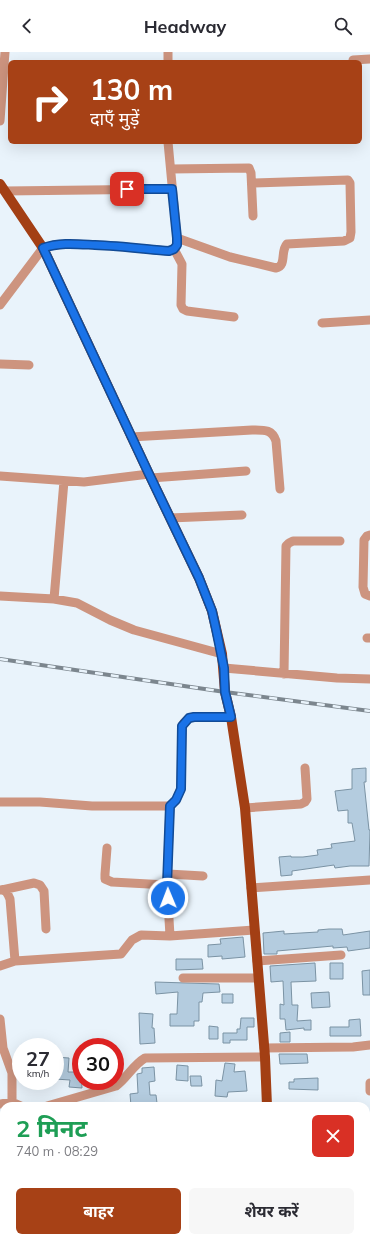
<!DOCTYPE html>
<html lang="hi">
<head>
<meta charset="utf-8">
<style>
	:root { --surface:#fff; --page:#f7f7f7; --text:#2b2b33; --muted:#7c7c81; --accent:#a74116 }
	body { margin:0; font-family:Mulish,"Noto Sans Devanagari",sans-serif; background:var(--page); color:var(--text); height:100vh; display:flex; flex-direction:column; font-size:15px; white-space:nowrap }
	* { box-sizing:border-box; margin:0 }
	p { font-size:13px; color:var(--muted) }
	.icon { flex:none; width:22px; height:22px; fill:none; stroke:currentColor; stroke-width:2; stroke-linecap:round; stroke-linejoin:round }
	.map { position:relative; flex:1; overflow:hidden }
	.side { position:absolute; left:0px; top:1050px; width:370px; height:140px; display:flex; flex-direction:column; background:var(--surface); border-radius:12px 12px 0 0; box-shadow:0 4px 16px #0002 }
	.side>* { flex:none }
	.hud { position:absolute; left:8px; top:8px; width:354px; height:84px; border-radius:6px; box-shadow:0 4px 16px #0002; background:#a74116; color:#fff; overflow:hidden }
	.speed { position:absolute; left:12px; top:986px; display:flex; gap:8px; font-size:20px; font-weight:700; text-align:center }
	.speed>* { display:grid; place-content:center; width:52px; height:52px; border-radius:50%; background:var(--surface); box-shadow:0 4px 16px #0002; line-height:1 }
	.speed small { font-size:10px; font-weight:400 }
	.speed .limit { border:6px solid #d22; background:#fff; color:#111 }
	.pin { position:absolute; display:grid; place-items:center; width:34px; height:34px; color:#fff; margin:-17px; border-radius:8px; box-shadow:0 2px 6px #0006 }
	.me { position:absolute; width:44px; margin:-22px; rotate:359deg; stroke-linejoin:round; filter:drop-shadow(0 0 3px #0008) }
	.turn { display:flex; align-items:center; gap:14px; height:84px; padding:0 16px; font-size:18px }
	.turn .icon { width:52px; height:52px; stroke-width:2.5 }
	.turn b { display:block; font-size:28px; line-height:34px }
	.round { display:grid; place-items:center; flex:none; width:42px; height:42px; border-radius:6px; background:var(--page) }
	.head { display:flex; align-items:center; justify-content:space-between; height:68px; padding:0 16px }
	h1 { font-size:24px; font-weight:700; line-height:30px; color:#1e9e55 }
	.button { display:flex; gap:8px; margin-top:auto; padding:8px 16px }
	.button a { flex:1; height:46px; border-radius:6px; background:var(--accent); color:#fff; font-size:16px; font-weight:700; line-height:46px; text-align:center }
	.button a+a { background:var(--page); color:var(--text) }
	header { display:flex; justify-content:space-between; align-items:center; height:52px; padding:0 16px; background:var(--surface); font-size:18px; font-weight:700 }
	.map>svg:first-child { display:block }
</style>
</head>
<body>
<header><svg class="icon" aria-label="back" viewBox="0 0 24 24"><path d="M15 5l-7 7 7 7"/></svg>Headway<svg class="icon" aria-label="search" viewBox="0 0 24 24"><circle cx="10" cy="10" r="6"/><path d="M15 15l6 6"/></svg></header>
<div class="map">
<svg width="370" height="1190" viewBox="0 0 370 1190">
	<rect width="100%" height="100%" fill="#e9f3fb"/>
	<path fill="#b4ccdf" stroke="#7b93a4" d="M366,716v14h-2l5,48h1l-1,36h-19l-15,2 -1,-3 -42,6v4l-11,1 -2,-19 12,-1v1h12l15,-2 -1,-5 15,-2 -1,-4 24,-3 -3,-18h-4v-13l-10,1 -3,-20 17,-2v-20z
		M329,877h13l1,6 27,-4v17l-22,3 -1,-4 -14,1v-2l-56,5v3h-13l-1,-21 21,-2v3l34,-2v-2z
		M243,885l2,20 -23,2v-3l-14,1v-12l13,-1 -1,-5z
		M176,907h26l1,10 -27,1z
		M315,911l1,18 -25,1 1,23h6l-1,16 14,-1v10h-7v-2l-18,2 -1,-11h-5v-15l4,1 -1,-24 -12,1 -1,-16z
		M330,911h13v16h-13z
		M370,918v25h-7l-1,-24z
		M155,930l64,2 1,8 -17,1 -1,9h-3v19h-5v5h-24v-12h7l1,-22 -22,2z
		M329,940l1,15 -18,1 -1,-15z
		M222,942h11v9h-11z
		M139,961l14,1 -1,14h2l1,15 -15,1z
		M241,966h13v9h-7v13h-17v3h-7v-10h14v-4h3z
		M360,967l1,17h-31v-9h19v-7z
		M209,974l9,1v12h-9z
		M290,980v10h-10v-9z
		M279,1002h28l1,9 -28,1z
		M55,1005l14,1 -1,14h13l1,16 -13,-1 1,-7 -15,-1z
		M225,1011l10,1 -1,8 11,-1 2,20 -19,1 -1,5 -12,-1 1,-16 6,1z
		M177,1013l11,1v15l-12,-1z
		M154,1015l1,14 -6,1 1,13h6l1,8 -26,3 -1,-12 8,-1 -1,-19 5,-1v-5z
		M190,1024h11l1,10h-11z
		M318,1026v12l-29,-1v-7h5v-3z"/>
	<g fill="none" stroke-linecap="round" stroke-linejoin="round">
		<path stroke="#cd947f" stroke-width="9" d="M353,8l17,-1
			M168,10v-10
			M0,69l5,-69
			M171,117l78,-1 2,5 2,43
			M5,139l167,-2
			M177,186l53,19 46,11c11,-2 4,-17 11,-24l57,-3 6,-3 1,-6 -1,-49 -2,-3 -96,3
			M174,197l8,15 -1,41 2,4 4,2 47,6
			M0,253l43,-57c17,-6 34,-4 52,-3 25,1 50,4 74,6l5,-2 3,-4v-7l-9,-96
			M322,271l48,-3
			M0,312l29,1
			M131,385l121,-7c12,0 20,-1 24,11l4,48
			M0,424l84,6 65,-8
			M151,426l95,-7
			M170,466l72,-3
			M370,483l-3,1 -3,4 -1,47 2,7 5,2
			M0,544l54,3 23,4 33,17 24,10 88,24
			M54,547l10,-118
			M367,586h3
			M224,616l113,10 33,1
			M284,622l2,-128 3,-3 4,-2h47
			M0,750h40l52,4h78l6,-6 5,-11 1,-63c3,-6 6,-8 12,-9h37
			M170,754l-3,79 3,51
			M245,756l56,-4 4,-2 2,-3 -2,-31
			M107,796l-2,26v5l7,3 55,3
			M168,822l35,2
			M251,836l119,-8
			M0,838c6,-1 8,4 10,9l5,62
			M2,838l32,-7 6,2 4,6 2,38
			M257,909l84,-6
			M0,914l15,-5 106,-7 11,-14 9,-5 29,1 84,-6
			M183,926h75
			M0,967l3,29 9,25v29
			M264,996l89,-1 17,-2
			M370,1031v8
			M0,1052l12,-2 9,4
			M47,1054l69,-20c11,-8 17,-21 29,-28l120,-1
			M0,1179h4
			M24,1186v4
			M92,1186l1,4"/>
		<path stroke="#a33f14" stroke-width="10" d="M0,132l43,64 106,226 50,104 13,33 10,43 3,38 6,25 14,91 20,249 2,49
			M275,1186v4"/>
		<g stroke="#7c868e" stroke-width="4">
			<path id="rail" d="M0,607l225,33 145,19"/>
		</g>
		<use href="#rail" stroke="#e9f3fb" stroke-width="2.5" stroke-dasharray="8" stroke-linecap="butt"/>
	</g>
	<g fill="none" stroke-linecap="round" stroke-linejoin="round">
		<g stroke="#114b97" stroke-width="10">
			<path id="route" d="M127,137h45l5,49v7l-3,4 -5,2c-24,-2 -49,-5 -74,-6 -18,-1 -35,-3 -52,3l106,226 50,104 13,33 4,18 8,39 1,24 6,25h-37l-5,1 -7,8 -1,63 -5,11 -6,6 -3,79 1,13"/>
		</g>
		<use href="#route" stroke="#1a73e8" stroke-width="7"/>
	</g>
</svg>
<div class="speed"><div>27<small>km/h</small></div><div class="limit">30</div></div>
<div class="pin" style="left:127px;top:137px;background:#d93025"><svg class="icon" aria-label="arrive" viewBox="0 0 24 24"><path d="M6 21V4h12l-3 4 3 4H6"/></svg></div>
<svg class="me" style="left:168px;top:846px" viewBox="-20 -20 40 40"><circle r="17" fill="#1a73e8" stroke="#fff" stroke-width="3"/><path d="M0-11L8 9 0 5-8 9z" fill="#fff"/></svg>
<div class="hud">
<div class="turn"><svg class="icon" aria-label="right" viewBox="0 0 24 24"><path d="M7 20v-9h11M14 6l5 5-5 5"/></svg><div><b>130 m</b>दाएँ मुड़ें</div></div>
</div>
<section class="side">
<div class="head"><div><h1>2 मिनट</h1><p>740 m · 08:29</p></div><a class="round" style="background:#d93025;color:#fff"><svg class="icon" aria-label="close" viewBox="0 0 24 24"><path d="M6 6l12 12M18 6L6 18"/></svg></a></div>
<div class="button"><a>बाहर</a><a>शेयर करें</a></div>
</section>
</div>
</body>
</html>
